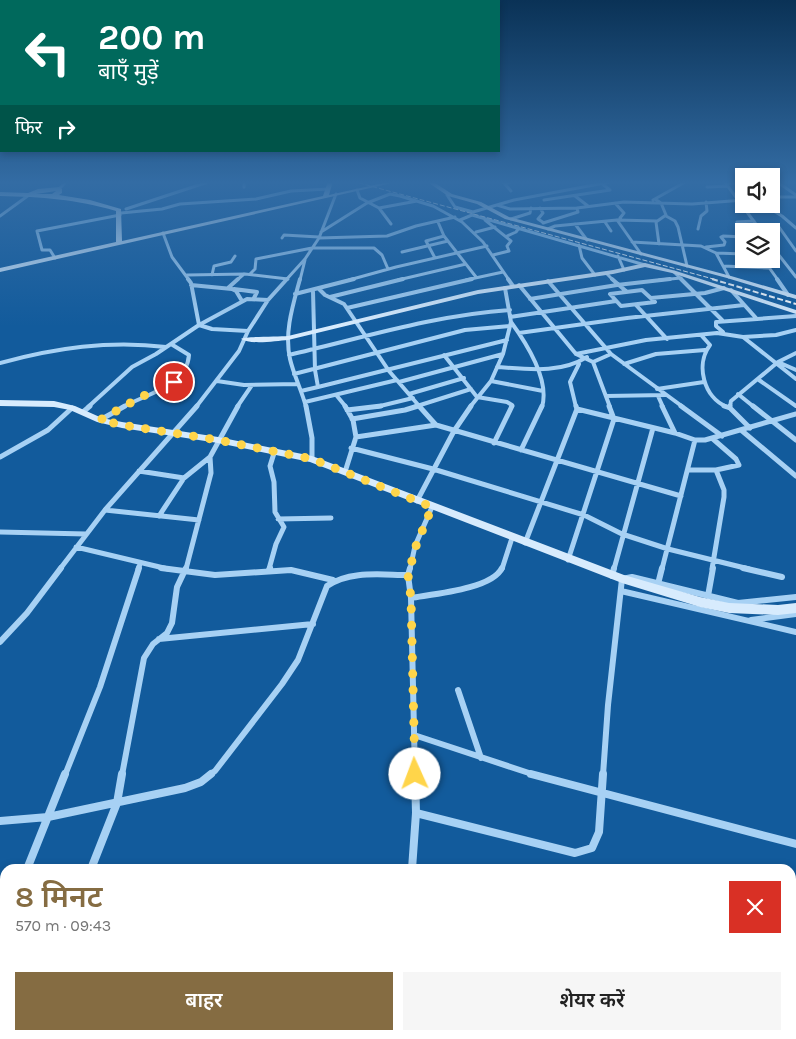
<!DOCTYPE html>
<html lang="hi">
<head>
<meta charset="utf-8">
<style>
	:root { --surface:#fff; --page:#f6f6f6; --text:#222; --muted:#767676; --accent:#856c42 }
	body { margin:0; font-family:Karla,"Noto Sans Devanagari",sans-serif; background:var(--page); color:var(--text); height:100vh; display:flex; flex-direction:column; font-size:19px; white-space:nowrap }
	* { box-sizing:border-box; margin:0 }
	p { font-size:16px; color:var(--muted) }
	.icon { flex:none; width:28px; height:28px; fill:none; stroke:currentColor; stroke-width:2; stroke-linecap:round; stroke-linejoin:round }
	.map { position:relative; flex:1; overflow:hidden }
	.details { position:absolute; left:0px; top:864px; width:796px; height:176px; display:flex; flex-direction:column; background:var(--surface); border-radius:15px 15px 0 0; box-shadow:0 2px 8px #0003 }
	.details>* { flex:none }
	.top-card { position:absolute; left:0px; top:0px; width:500px; height:152px; box-shadow:0 2px 8px #0003; background:#00695c; color:#fff; overflow:hidden }
	.controls { position:absolute; left:735px; top:168px; display:grid; gap:10px }
	.controls a { display:grid; place-items:center; width:45px; height:45px; border-radius:0px; background:var(--surface); box-shadow:0 2px 8px #0003; font-size:25px }
	.pin { position:absolute; display:grid; place-items:center; width:42px; height:42px; color:#fff; margin:-21px; border:2px solid #fff; border-radius:50%; box-shadow:0 1px 5px #0007 }
	.me { position:absolute; width:55px; margin:-28px; rotate:358deg; stroke-linejoin:round; filter:drop-shadow(0 0 4px #0008) }
	.turn { display:flex; align-items:center; gap:18px; height:105px; padding:0 15px; font-size:22px }
	.turn .icon { width:65px; height:65px; stroke-width:2.5 }
	.turn b { display:block; font-size:35px; line-height:42px }
	.then { display:flex; align-items:center; height:48px; padding:0 15px; background:#0003; gap:10px; font-size:19px }
	.round { display:grid; place-items:center; flex:none; width:52px; height:52px; border-radius:0px; background:var(--page) }
	.overview { display:flex; align-items:center; justify-content:space-between; height:85px; padding:0 15px }
	h1 { font-size:30px; font-weight:600; line-height:38px; color:var(--accent) }
	.action { display:flex; gap:10px; margin-top:auto; padding:10px 15px }
	.action a { flex:1; height:58px; border-radius:0px; background:var(--accent); color:#fff; font-size:20px; font-weight:600; line-height:58px; text-align:center }
	.action a+a { background:var(--page); color:var(--text) }
	.map>svg:first-child { display:block }
</style>
</head>
<body>
<div class="map">
<svg width="796" height="1039" viewBox="0 0 796 1039">
	<rect width="100%" height="100%" fill="#125b9c"/>
	<g fill="none" stroke-linecap="round" stroke-linejoin="round">
		<path stroke="#a7d1f4" stroke-width="3" d="M244,181v6
			M724,181l37,50
			M776,181l20,14
			M503,182l8,9
			M504,183l18,-2
			M726,183h18
			M707,187l21,-1
			M59,189l8,-8
			M357,190l3,8 19,10 12,16
			M447,195l8,12 18,5 41,-12 101,-19
			M575,196l13,10
			M771,197h25
			M655,199l6,4 5,12 -10,7 3,22
			M544,200l66,-10 -9,-7
			M653,200l34,-19
			M615,203l9,10 -4,5 1,2
			M762,204l20,12 14,12
			M497,205l13,4 67,-1 47,-6 68,2 52,-4
			M379,208l38,-7
			M540,208l3,5 -5,6 6,4
			M126,209l85,-28
			M121,213l41,-4 18,-5 76,-5 35,-8 37,-2
			M0,216l29,-21
			M666,216l9,5 3,6 9,39
			M511,219l19,-6 1,-5
			M460,220l12,-5 173,50
			M485,220l26,21 -4,5 2,5 -16,4
			M617,220l24,34
			M438,222l6,14 32,41
			M605,222l6,9
			M543,223l35,-11 -1,-4
			M575,224l12,16
			M779,227l17,24
			M548,229l7,-3 62,-6 40,1
			M698,229l3,-13 6,-5 -1,-9
			M321,232l46,-29 23,-9 10,2 33,10 29,16 21,20 26,38
			M476,232l19,-5
			M163,233l9,24 17,23
			M744,233l-7,-11 17,-1
			M507,236l9,-4 3,-4
			M282,238l2,-3 35,2
			M319,238l68,-2 29,-10 39,-9
			M632,242l69,4 15,7 28,1
			M579,245l3,13 13,17
			M771,245l25,32
			M706,247l18,-2 1,-3 -4,-5 2,-1 21,1
			M402,252l46,-11
			M716,253l13,24
			M618,256l6,14
			M55,258l-5,-8h-8l-5,-19 83,-16
			M435,258l-9,-17 18,-5
			M763,259l15,21
			M723,266l46,2
			M674,272l8,8
			M606,273l7,7
			M250,274l5,-5 1,-10 56,-11h62l8,7 6,14
			M187,275l58,-1 43,5
			M212,275l2,-9 17,-4 4,-6
			M237,280l7,-6
			M286,280l19,-21 14,-21 17,-44
			M300,280l5,-20
			M349,280l47,-13 91,-21
			M398,280l68,-16
			M466,280l37,-8
			M659,280l22,-2"/>
		<path stroke="#a7d1f4" stroke-width="4" d="M188,279l3,4 8,42 13,4 36,2
			M300,279c-7,26 -16,53 -10,80 4,17 12,32 16,48
			M508,279l5,7
			M612,279l15,13
			M681,279l41,41
			M777,279l11,16
			M548,281l63,73 72,53
			M191,285l41,4 4,2 6,10
			M519,285l57,69 17,8 18,-8
			M228,288l10,-9
			M234,289l23,3 -3,6
			M319,289l6,6 19,9 45,67 31,36
			M642,290l13,12 -34,4 -11,-12z
			M731,290l25,28
			M295,294l59,-15
			M330,297l73,-18
			M651,298l54,-5 19,-5
			M530,299l87,-14 53,-6
			M636,305l31,34
			M347,308l125,-29
			M510,317l106,-16
			M511,322c16,22 39,58 31,85
			M723,332l-7,-6v-4l80,-6
			M519,333l108,-15 117,-13
			M701,335l9,10c-15,20 -6,53 17,62
			M743,337l53,42
			M576,354l70,-14 71,-7 26,4 33,-2 20,-5
			M289,355c73,-17 146,-40 221,-45
			M444,355l33,42 30,5 5,3 -1,2
			M593,362l17,45
			M778,362l18,8
			M0,363c55,-15 109,-23 166,-16
			M624,364l32,-10 49,-4
			M497,367c30,2 63,7 90,-10
			M294,374l171,-44 45,-4
			M759,380l37,26
			M217,381l27,4 54,-1
			M491,381l52,10
			M399,382l104,-28
			M318,387l189,-47
			M657,389l47,-7
			M301,391l17,-4 -3,-17 -2,-79
			M409,394l55,-16
			M738,394l16,13
			M337,396l9,11
			M606,396l60,-1
			M658,396l5,11
			M305,402l92,-22
			M88,407l44,-40 24,-13 43,-29 48,-26 21,1
			M123,407c23,-13 64,-21 66,-52l-18,-11
			M196,407l43,-56 9,-20 20,-31 19,-21
			M237,407l15,-22
			M376,407l37,-9
			M414,407l57,-18
			M470,407l21,-26 12,-27 8,-32 -6,-34
			M576,407l-6,-25 9,-18
			M730,407l1,-6 47,-39 18,-9"/>
		<path stroke="#a7d1f4" stroke-width="5" d="M306,406l6,32v21
			M345,406l8,14 3,17
			M419,406l17,19 245,71
			M662,406l13,27
			M681,406l41,30
			M724,406l6,2
			M730,406v2l20,20
			M753,406l43,34
			M577,409l98,24 20,7h10l91,-26
			M347,410l34,-4
			M83,412l7,-6
			M352,419l53,-9 13,-4
			M100,420l25,-14
			M741,430l55,46
			M494,443l18,-37
			M351,448l82,21 151,46 38,19 46,15 81,20
			M521,450l21,-44
			M0,457l48,-27 24,-22
			M689,470h27l23,-5 -3,-6 -23,-20
			M139,471l45,7
			M345,472l11,-35 80,-12
			M417,501l37,-70 17,-25
			M105,510l94,10
			M159,516l25,-38 26,-21
			M278,519l53,-1
			M0,532l86,2
			M525,543l52,-134 -1,-3
			M76,547l92,22
			M568,560l46,-141 -5,-13
			M60,569l45,-59 92,-104
			M138,569l2,-5
			M186,569l25,-96 -1,-16 28,-51
			M269,569l7,-25 8,-17 -9,-15 -1,-30 -4,-16 5,-16
			M410,569l5,-23 17,-39
			M502,569l10,-31
			M614,569l39,-141
			M662,569l33,-129
			M712,569l12,-72v-7l-8,-20"/>
		<path stroke="#a7d1f4" stroke-width="6" d="M161,568l54,7 76,-5 42,10
			M410,568l-2,7 3,23 4,177
			M743,568l39,9
			M269,570l1,-2
			M612,576l2,-8
			M658,584l4,-16
			M621,591l175,41
			M708,596l5,-28
			M411,598c23,-4 81,-9 91,-30
			M751,620l45,-6
			M159,639l154,-15
			M0,642l27,-29 34,-45
			M458,690l23,68
			M414,735l121,40
			M65,775l35,-88 39,-119
			M122,775l22,-117 9,-14 14,-11 5,-10 5,-36 9,-19
			M209,775l6,-4 67,-87 16,-24 29,-74c23,-16 55,-11 81,-11
			M603,775l5,-70 14,-126 10,-2 106,26 58,-6"/>
		<path stroke="#a7d1f4" stroke-width="8" d="M531,774l265,70
			M416,813l159,40 17,-5 7,-16 4,-58
			M0,821l48,-4 137,-29 16,-6 10,-8
			M27,869l38,-95
			M91,869l26,-66 5,-29
			M412,869l4,-56 -1,-39
			M0,940l5,-14
			M0,972l5,-1
			M791,995l5,2
			M274,1035l9,4
			M8,1039l7,-4
			M252,1039l1,-4
			M375,1039l1,-4"/>
		<path fill="#d7ebfd" fill-rule="evenodd" d="M328,181h5l-4,14 63,-14h9l-401,91v-4l116,-26v-31c-41,-12 -73,-14 -116,-15v-4l28,1 10,-4 21,-2 3,2v4l-3,2 31,5 31,9 1,32 201,-45zM56,191l-4,3h-16z
			M426,181h6l20,13 29,8 28,15 222,59 65,19v4l-69,-21 -222,-59 -28,-15 -29,-8z
			M645,263l31,8 120,39v4l-124,-41 -27,-6 -32,7 -135,20 -190,46c-12,1 -37,5 -47,-1 5,-3 38,-2 47,-3l190,-46 135,-20z
			M0,400l54,1 21,5 27,12 20,4 96,15 94,19 312,119 76,22 29,6 49,2 18,-2v10l-18,2 -49,-2 -29,-6 -78,-24 -312,-121 -92,-19 -96,-15 -25,-6 -27,-12 -16,-3 -54,-1z"/>
		<path stroke="#fff" stroke-width="1" stroke-dasharray="5 2" stroke-linecap="butt" d="M352,181l365,99"/>
		<path stroke="#fff" stroke-width="2" stroke-dasharray="6 2.5" stroke-linecap="butt" d="M712,279l84,25"/>
	</g>
	<linearGradient id="sky" x2="0" y2="1"><stop stop-color="#0a3256"/><stop offset="0.56" stop-color="#336ca4"/><stop offset="1" stop-color="#336ca4" stop-opacity="0"/></linearGradient>
	<rect width="796" height="326" fill="url(#sky)"/>
	<g fill="none" stroke-linecap="round" stroke-linejoin="round">
		<path stroke="#ffd54a" stroke-width="9" stroke-dasharray="0 16.2" d="M174,382l-33,15 -41,23 22,5 96,15 94,19 120,48 -16,39 -8,29 3,23 4,176"/>
	</g>
</svg>
<div class="controls">
<a><svg class="icon" aria-label="sound" viewBox="0 0 24 24"><path d="M4 9h4l5-4v14l-5-4H4zM17 9q2 3 0 6"/></svg></a>
<a><svg class="icon" aria-label="layers" viewBox="0 0 24 24"><path d="M12 4l9 5-9 5-9-5zM3 14l9 5 9-5"/></svg></a>
</div>
<div class="pin" style="left:174px;top:382px;background:#d93025"><svg class="icon" aria-label="arrive" viewBox="0 0 24 24"><path d="M6 21V4h12l-3 4 3 4H6"/></svg></div>
<svg class="me" style="left:415px;top:774px" viewBox="-20 -20 40 40"><circle r="19" fill="#fff"/><path d="M0-13L10 11 0 6-10 11z" fill="#ffd54a"/></svg>
<div class="top-card">
<div class="turn"><svg class="icon" aria-label="left" viewBox="0 0 24 24"><path d="M17 20v-9H6M10 6l-5 5 5 5"/></svg><div><b>200 m</b>बाएँ मुड़ें</div></div>
<div class="then">फिर<svg class="icon" aria-label="right" viewBox="0 0 24 24"><path d="M7 20v-9h11M14 6l5 5-5 5"/></svg></div>
</div>
<section class="details">
<div class="overview"><div><h1>8 मिनट</h1><p>570 m · 09:43</p></div><a class="round" style="background:#d93025;color:#fff"><svg class="icon" aria-label="close" viewBox="0 0 24 24"><path d="M6 6l12 12M18 6L6 18"/></svg></a></div>
<div class="action"><a>बाहर</a><a>शेयर करें</a></div>
</section>
</div>
</body>
</html>
